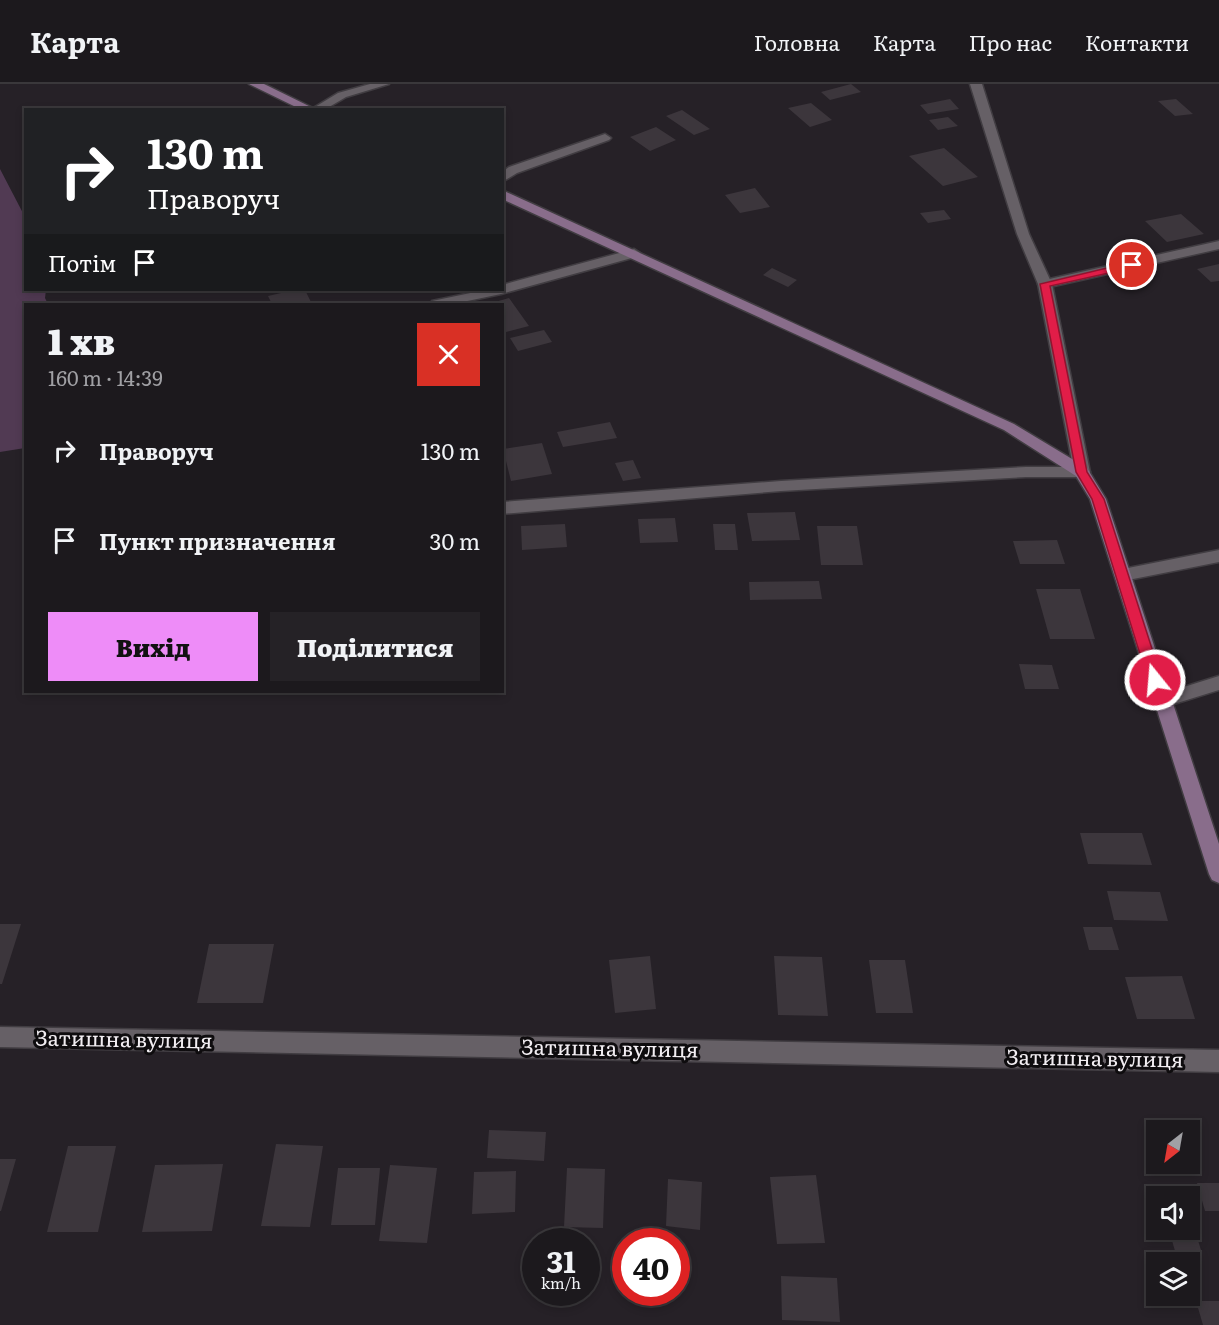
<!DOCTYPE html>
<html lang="uk">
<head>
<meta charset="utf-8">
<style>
	:root { --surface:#1c191d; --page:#252226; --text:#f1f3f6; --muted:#a0a0a4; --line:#3a383b; --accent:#ee8cf8 }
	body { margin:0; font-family:Literata,serif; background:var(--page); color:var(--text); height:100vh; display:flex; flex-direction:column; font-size:22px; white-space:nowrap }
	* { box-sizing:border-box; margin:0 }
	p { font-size:20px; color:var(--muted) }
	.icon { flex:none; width:33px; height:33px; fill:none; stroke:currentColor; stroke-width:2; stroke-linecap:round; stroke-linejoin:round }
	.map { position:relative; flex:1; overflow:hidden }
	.details { position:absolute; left:24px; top:219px; width:480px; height:390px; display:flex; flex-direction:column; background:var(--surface); border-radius:0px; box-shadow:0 3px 9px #0003,0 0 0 2px var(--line) }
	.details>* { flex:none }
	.guide { position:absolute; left:24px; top:24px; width:480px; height:183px; border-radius:0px; box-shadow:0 3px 9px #0003,0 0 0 2px var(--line); background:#202124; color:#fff; overflow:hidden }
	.needle { width:39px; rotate:211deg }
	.tools { position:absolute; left:1146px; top:1036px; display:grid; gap:12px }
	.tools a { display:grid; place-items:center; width:54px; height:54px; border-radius:0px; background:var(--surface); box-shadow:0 3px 9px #0003,0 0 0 2px var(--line); font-size:30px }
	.speed { position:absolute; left:522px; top:1144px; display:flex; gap:12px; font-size:30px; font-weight:700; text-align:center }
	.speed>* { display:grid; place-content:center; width:78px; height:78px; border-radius:50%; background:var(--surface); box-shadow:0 3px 9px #0003,0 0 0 2px var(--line); line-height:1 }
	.speed small { font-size:15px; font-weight:400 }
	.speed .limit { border:9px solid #d22; background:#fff; color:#111 }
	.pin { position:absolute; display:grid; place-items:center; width:51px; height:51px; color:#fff; margin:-26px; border:3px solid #fff; border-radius:50%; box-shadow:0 2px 6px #0007 }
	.me { position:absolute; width:66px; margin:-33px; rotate:343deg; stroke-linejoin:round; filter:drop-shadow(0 0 4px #0008) }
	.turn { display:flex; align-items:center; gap:21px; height:126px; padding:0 24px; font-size:27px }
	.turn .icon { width:78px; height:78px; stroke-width:2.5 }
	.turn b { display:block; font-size:42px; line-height:51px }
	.then { display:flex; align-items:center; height:57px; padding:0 24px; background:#0003; gap:12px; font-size:22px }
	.round { display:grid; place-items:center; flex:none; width:63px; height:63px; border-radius:0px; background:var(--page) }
	.summary { display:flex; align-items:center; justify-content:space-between; height:102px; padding:0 24px }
	h1 { font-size:36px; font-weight:800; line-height:45px }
	.action { display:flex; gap:12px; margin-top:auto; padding:12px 24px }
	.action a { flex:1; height:69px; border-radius:0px; background:var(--accent); color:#111; font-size:24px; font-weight:800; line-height:69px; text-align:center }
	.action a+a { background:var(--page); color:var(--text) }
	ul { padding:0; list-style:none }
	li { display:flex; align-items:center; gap:18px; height:90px; padding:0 24px }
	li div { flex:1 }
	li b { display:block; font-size:22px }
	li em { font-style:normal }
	header { display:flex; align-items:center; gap:36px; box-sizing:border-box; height:84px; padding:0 30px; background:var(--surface); border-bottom:2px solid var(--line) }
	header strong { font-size:28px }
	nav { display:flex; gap:33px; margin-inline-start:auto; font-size:21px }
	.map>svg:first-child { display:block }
</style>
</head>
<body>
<header>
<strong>Карта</strong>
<nav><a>Головна</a><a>Карта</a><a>Про нас</a><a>Контакти</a></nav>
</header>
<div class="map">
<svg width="1219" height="1241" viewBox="0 0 1219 1241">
	<rect width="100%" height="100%" fill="#262127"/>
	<path fill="#513a53" d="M0,85l25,48 1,73h20l-1,8 3,6h-22l-1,144 -25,4z"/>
	<path fill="#3c363c" d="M851,0l10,8 -31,8 -9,-8z
		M950,15l9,10 -31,5 -8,-9z
		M1176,15l17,15 -18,2 -17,-15z
		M811,19l21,17 -22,7 -22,-19z
		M682,26l28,19 -16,6 -28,-19z
		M948,33l10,9 -20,4 -9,-10z
		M656,43l20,13 -26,11 -20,-14z
		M944,64l34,29 -35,9 -34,-30z
		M755,104l15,19 -30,6 -15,-18z
		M944,126l7,9 -23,4 -8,-10z
		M1181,130l23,20 -37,8 -22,-21z
		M1219,180v17l-8,1 -14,-13z
		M772,184l25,12 -9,7 -25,-12z
		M294,206h11l7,14h-40l-4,-8z
		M509,214l20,28 -27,7v-29h-14z
		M544,246l8,12 -34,9 -8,-13z
		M610,338l7,16 -54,9 -6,-15z
		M542,359l10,31 -41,7 -8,-32z
		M633,376l8,18 -18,3 -8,-18z
		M795,428l5,28 -48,1 -5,-28z
		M675,434l3,24 -38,1 -2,-24z
		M565,440l2,23 -45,3 -1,-24z
		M713,440h22l3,26h-23z
		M817,442h40l6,39h-42z
		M1057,456l8,24h-45l-7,-23z
		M819,497l3,18 -72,1 -1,-18z
		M1036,505h44l15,50h-45z
		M1019,580l33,1 7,24h-34z
		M1080,749h62l10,32 -64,-1z
		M1107,807l53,1 8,29 -54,-1z
		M0,840h21l-19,60h-2z
		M1083,843h29l7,23h-30z
		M209,860h65l-11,59h-66z
		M650,872l6,53 -41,4 -6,-53z
		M774,872l48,1 6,59 -50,-1z
		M869,876h36l8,53h-37z
		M1182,892l13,43h-58l-12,-42z
		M489,1046l57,2 -2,29 -57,-3z
		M276,1060l47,2 -13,81 -49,-1z
		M68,1062h48l-18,86h-51z
		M0,1075h16l-15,52h-1z
		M223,1080l-11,67 -70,1 13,-67z
		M390,1081l47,3 -10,75 -48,-2z
		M338,1084h42l-5,57h-44z
		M567,1084l38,1 -2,59 -39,-1z
		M516,1087l-1,41 -43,2 2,-42z
		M816,1091l9,68 -48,1 -7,-67z
		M668,1095l34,3 -2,48 -34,-4z
		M1197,1099h22v28h-14z
		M1190,1131l11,35 -26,1 -6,-21h21z
		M781,1192l56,2 3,44 -58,-2z
		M1196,1217h23v24h-16z"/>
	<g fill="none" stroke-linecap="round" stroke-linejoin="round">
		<g stroke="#413d42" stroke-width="3">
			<path id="lane" d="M605,50l6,4 -2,2 -92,33 -15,9v-10l7,-5z
				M1219,157v8l-174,39 -7,-4 7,-4z
				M1026,383h56l5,1 3,4 -3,4 -5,1h-56l-245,14 -279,23v-12l279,-21z
				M1219,466v12l-96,19 -6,-2 -2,-4 2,-4 6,-2z
				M1219,592v14l-58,18 -6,-2 -3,-5 3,-5z"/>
		</g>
		<g stroke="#413d42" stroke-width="3">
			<path id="street" d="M370,0h19l-43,13 -22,13h-14l28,-17z
				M970,0h12l47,150 23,50 38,188 -3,4h-10l-3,-4 -36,-188 -21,-50z
				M634,165l6,4 -1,3 -138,38 -48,10h-23l2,-3 53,-11h17v-5z
				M0,943l1219,23v22l-1219,-25z"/>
		</g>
		<g stroke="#413d42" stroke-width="3">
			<path id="secondary" d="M249,0h15l53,26h-15z
				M502,106l512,234 73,44 19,31 113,345v39l-7,-3 -3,-6 -119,-375 -14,-23 -72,-46 -502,-231z"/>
		</g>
		<use href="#lane" fill="#666066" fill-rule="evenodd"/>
		<use href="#street" fill="#666066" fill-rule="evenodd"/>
		<use href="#secondary" fill="#896d8b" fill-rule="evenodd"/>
	</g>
	<path fill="#e11d48" stroke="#92132f" stroke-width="1.5" d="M1132,178l5,3 -1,2 -86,19 37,186 17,27 58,181 -7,5 -7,-5 -56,-181 -16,-27 -36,-188z"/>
	<g text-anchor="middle" stroke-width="6" stroke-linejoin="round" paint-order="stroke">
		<g font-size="21" fill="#f2eef2" stroke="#0e0c0e">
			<text transform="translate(124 956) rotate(1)" y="7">Затишна вулиця</text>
			<text transform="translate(610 965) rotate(1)" y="7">Затишна вулиця</text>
			<text transform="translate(1095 975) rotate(1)" y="7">Затишна вулиця</text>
		</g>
	</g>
</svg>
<div class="tools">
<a><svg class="needle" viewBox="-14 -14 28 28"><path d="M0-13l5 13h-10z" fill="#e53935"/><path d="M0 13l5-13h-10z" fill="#a0a0a4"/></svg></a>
<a><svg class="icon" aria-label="sound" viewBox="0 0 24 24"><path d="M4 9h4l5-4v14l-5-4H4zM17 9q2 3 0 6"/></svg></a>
<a><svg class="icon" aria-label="layers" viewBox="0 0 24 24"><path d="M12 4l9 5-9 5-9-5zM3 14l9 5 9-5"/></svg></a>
</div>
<div class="speed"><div>31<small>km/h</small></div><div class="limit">40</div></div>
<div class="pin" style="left:1132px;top:181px;background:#d93025"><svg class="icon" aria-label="arrive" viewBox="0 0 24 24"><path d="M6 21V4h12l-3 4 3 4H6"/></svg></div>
<svg class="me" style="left:1155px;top:596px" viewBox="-20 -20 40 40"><circle r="17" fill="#e11d48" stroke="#fff" stroke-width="3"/><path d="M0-11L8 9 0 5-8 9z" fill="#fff"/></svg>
<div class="guide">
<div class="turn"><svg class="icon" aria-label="right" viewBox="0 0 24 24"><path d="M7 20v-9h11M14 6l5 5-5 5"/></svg><div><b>130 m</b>Праворуч</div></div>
<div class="then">Потім<svg class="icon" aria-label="arrive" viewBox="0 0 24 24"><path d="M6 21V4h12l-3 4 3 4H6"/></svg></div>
</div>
<section class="details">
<div class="summary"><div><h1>1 хв</h1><p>160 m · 14:39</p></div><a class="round" style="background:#d93025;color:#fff"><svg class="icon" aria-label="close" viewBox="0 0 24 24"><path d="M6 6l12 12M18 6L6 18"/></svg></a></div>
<ul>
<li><svg class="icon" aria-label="right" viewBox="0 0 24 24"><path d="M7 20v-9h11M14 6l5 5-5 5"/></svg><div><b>Праворуч</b></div><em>130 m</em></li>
<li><svg class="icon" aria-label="arrive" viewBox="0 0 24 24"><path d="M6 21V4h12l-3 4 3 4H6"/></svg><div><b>Пункт призначення</b></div><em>30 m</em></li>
</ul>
<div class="action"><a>Вихід</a><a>Поділитися</a></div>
</section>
</div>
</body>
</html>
